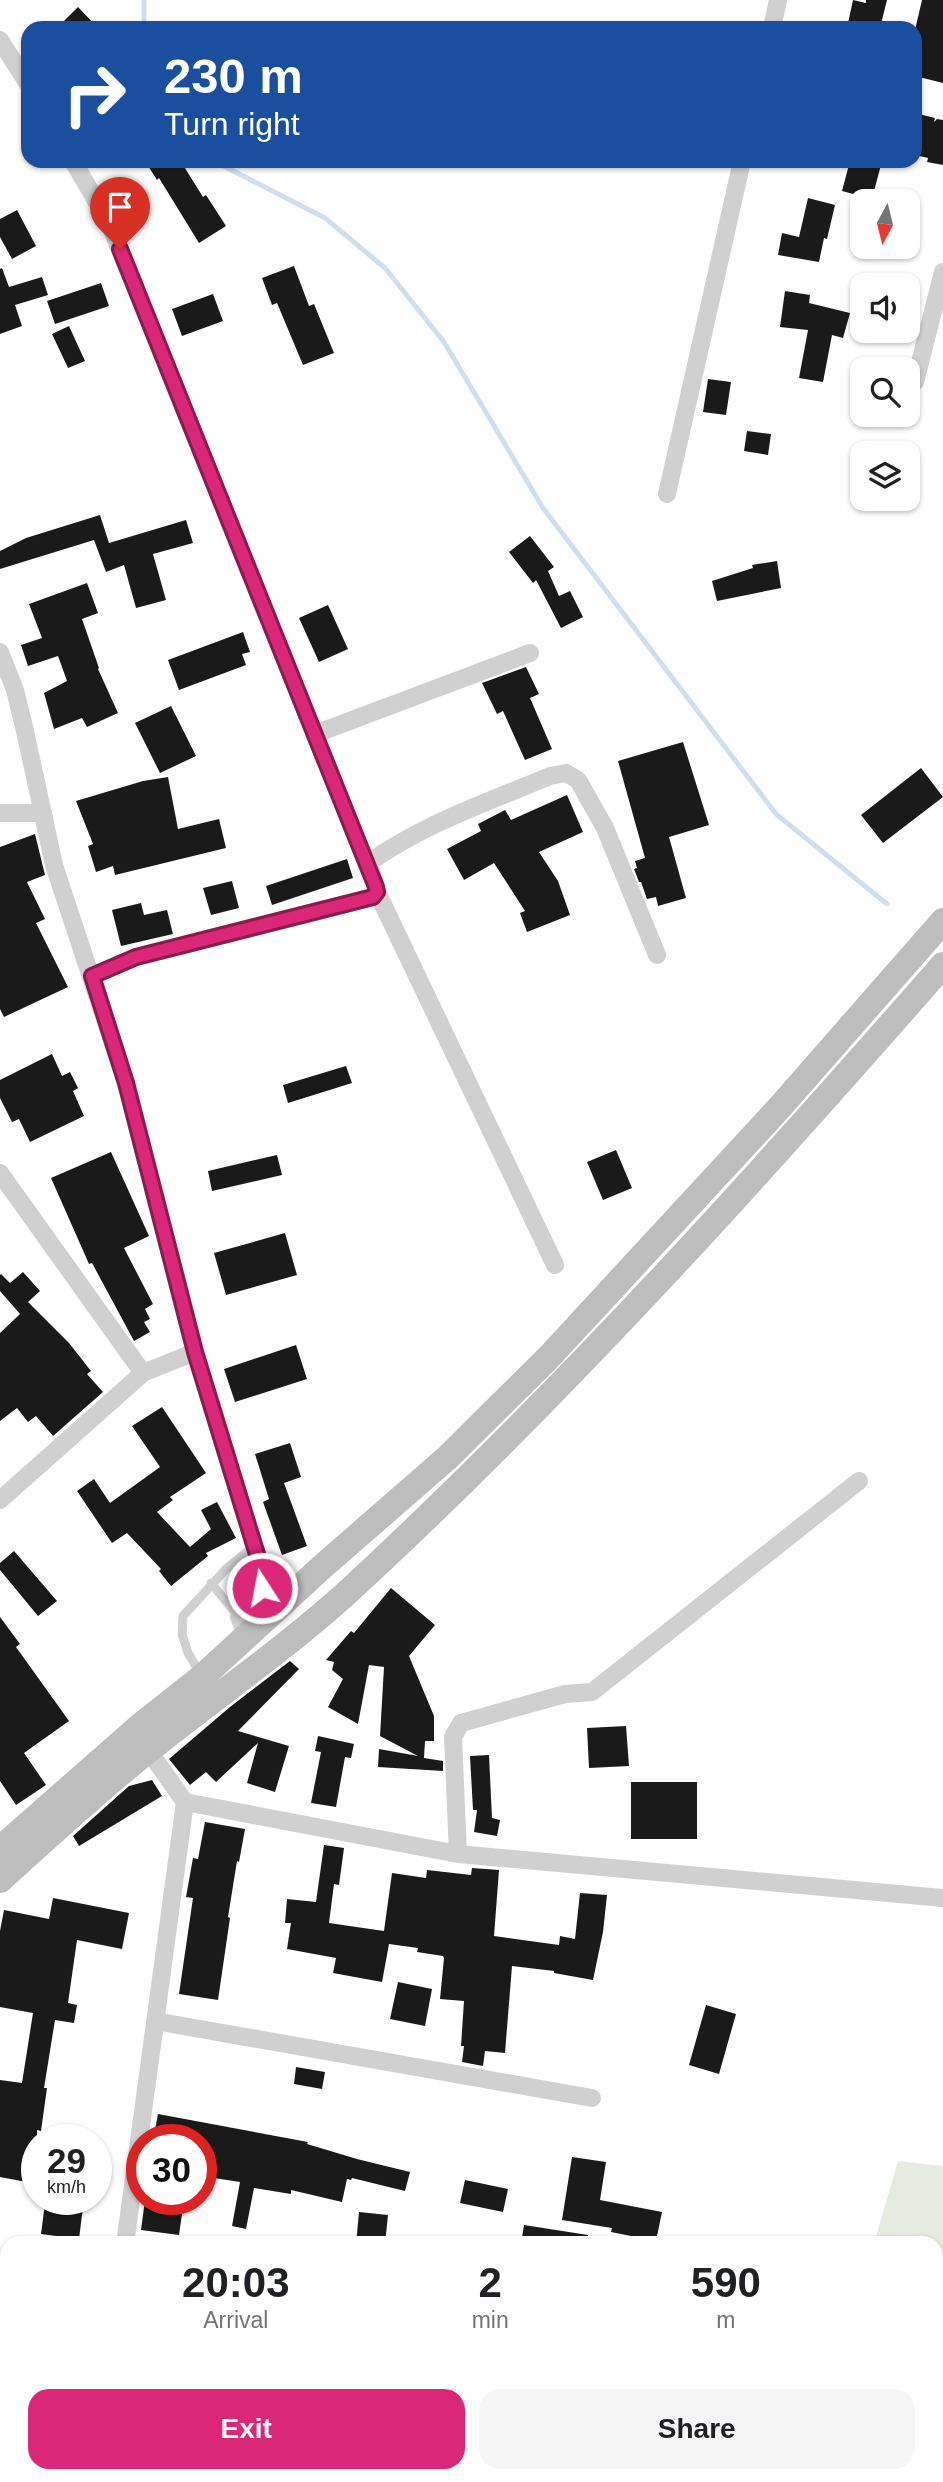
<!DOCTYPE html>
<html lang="en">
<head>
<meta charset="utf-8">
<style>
	:root { --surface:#fff; --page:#f6f6f6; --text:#202124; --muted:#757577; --accent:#db2777 }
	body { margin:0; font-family:Arial,sans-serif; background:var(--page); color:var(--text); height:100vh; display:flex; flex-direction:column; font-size:26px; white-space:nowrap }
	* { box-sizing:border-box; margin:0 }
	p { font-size:23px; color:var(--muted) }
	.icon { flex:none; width:38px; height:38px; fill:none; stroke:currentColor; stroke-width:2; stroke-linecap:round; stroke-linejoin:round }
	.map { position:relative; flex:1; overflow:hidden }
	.details { position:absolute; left:0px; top:2236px; width:943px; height:247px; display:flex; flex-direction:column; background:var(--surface); border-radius:21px 21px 0 0; box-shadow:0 2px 5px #0004 }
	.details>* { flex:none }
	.top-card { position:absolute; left:21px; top:21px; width:901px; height:147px; border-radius:21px; box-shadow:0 2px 5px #0004; background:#1a4fa0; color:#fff; overflow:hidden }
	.needle { width:46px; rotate:187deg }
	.buttons { position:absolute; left:850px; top:189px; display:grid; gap:14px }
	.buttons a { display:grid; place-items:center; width:70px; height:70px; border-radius:14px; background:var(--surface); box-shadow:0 2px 5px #0004; font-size:35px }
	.speed { position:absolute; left:21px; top:2124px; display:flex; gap:14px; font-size:35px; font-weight:700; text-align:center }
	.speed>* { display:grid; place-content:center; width:91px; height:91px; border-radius:50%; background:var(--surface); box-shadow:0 2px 5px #0004; line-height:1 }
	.speed small { font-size:18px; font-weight:400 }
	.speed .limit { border:10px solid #d22; background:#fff; color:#111 }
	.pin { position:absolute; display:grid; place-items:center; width:60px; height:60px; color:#fff; margin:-72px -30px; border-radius:50% 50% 50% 0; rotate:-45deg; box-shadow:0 0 7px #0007 }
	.pin .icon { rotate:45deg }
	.me { position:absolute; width:77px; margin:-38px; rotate:349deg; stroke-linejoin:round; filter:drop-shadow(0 0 5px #0008) }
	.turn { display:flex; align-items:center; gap:24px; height:147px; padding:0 28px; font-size:32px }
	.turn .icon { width:91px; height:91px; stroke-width:2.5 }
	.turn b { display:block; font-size:49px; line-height:60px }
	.eta { display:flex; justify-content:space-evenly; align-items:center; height:119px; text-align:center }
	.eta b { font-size:42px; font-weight:700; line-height:49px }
	.button { display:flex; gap:14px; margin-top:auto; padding:14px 28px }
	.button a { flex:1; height:80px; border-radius:21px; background:var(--accent); color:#fff; font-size:28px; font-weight:700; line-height:80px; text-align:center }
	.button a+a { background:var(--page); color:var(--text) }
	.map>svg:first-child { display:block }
</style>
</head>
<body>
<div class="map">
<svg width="943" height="2482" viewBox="0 0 943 2482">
	<rect width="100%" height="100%" fill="#fff"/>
	<path fill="#e5ebdf" d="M898,2161l45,5v189l-7,-4v-107l-62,-1z"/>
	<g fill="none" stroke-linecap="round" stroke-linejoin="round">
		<path stroke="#d0dfed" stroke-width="5" d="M144,28v-28
			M214,161l111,57 60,50 59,74 99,166 233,306 111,90"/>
	</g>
	<path fill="#1a1a1a" d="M853,0l13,3v-3h21l-7,28h-33z
		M922,0h21v83l-28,-7v-46z
		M78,7l20,21h-41z
		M915,113l20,5 -1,4 3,-3 6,1v45l-16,-3 1,-4 -13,-3z
		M145,161h31l4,6 3,-2 20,32 3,-2 20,31 -27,17 -40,-65 -2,2z
		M850,161h32l-10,38 -30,-8z
		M808,198l27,7 -8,34 -3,-1 -5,24 -41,-7 4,-22 17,4z
		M17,210l19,36 -24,13 -12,-22v-18z
		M294,266l15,40 5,-2 20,49 -31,12 -26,-62 -5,2 -10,-27z
		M2,268l7,19 33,-10 6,18 -33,10 7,21 -22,8v-65z
		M101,283l8,23 -54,18 -8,-23z
		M785,291l25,4 -1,8 41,10 -7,25 -11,-3 -9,47 -24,-4 9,-48 -28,-3z
		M213,294l10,27 -41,15 -10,-27z
		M69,326l16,35 -17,7 -16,-34z
		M708,379l23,3 -5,33 -23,-3z
		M747,431l24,3 -3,21 -24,-4z
		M100,515l9,28 77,-23 7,23 -40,11 13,46 -30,8 -12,-43 -18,7 -12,-32 -94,29v-18l26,-13z
		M530,536l24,31 -6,4 11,25 11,-5 13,26 -22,11 -25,-48 -3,3 -24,-31z
		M777,561l4,27 -64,13 -5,-20 41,-13 -1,-3z
		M87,583l11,30 -16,6 17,49 -1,1 20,44 -31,14 -5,-9 -28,11 -10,-36 23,-12 -9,-25 -30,10 -7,-21 21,-7 -13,-34z
		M328,605l20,44 -29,13 -20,-44z
		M243,632l7,20 -8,2 4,11 -67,25 -11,-30z
		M526,667l13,27 -9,4 22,51 -27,11 -22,-49 -6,3 -15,-31z
		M171,706l25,50 -36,17 -25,-50z
		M683,742l26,83 -40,12 17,61 -28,8 -2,-9 -9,2 -6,-17h-2l-5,-13 3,-1 -2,-7 10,-3 -27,-97z
		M921,768l22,29 -60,46 -22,-28z
		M168,777l10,52 41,-10 7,29 -111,27 -2,-9 -17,6 -8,-26 5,-2 -17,-43 67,-20z
		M567,795l16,37 -44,20 19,29 12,34 -43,17 -7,-19 5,-2 -31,-48 -30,17 -17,-31 34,-18 -3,-7 27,-14 6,10z
		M35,834l10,41 -18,7 18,37 -9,4 32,64 -64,30 -4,-8v-162z
		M347,859l6,19 -81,27 -6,-19z
		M232,881l7,27 -28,7 -8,-27z
		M141,903l3,12 23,-5 6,24 -52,12 -9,-36z
		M52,1054l10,22 8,-4 8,16 -5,3 11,25 -54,26 -11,-23 -7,3 -12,-24v-18z
		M346,1066l6,17 -64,20 -5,-18z
		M616,1150l16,38 -29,12 -16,-38z
		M111,1152l38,84 -25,12 29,56 -8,5 5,10 -6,3 6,10 -16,9 -42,-78 -3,1 -38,-86z
		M277,1155l5,20 -70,16 -4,-20z
		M285,1233l12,42 -71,20 -12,-42z
		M23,1272l17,19 -12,11 41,41 22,28 -4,3 16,18 -50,44 -17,-20 -8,6 -11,-14 -17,13v-88l20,-19 -20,-23v-16l1,-1 9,9z
		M296,1345l11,34 -72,23 -11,-33z
		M162,1407l44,66 -36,24 3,3 -16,12 33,35 21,-18 -10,-19 16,-8 19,36 -30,15 2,3 -37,30 -12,-15 2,-2 -34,-36 -15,10 -35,-52 17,-12 16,24 50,-36 -28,-41z
		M290,1443l11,34 -17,6 23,63 -25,9 -19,-53 6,-3 -14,-45z
		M14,1551l43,50 -19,15 -38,-46v-7z
		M391,1588l44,37 -26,31 25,60v25h-9l-1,17 19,3v10l-65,-4 1,-18 39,7 -38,-20 4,-69 -15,-2 -11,59 -30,-17 15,-28 -11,-9 2,-8 -8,-2 25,-29 3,2z
		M0,1617l20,27 -4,3 53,74 -45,32 22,32 -30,20 -16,-24z
		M290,1661l9,8 -61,62 51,15 -14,46 -28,-9 11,-40 -42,39 -10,-10 -16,13 -21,-26 61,-52z
		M626,1726l3,40 -40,2 -2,-40z
		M318,1736l36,8 -3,14 -6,-1 -9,50 -25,-4 10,-51 -6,-1z
		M489,1755l3,63 8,2 -3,16 -23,-4 3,-22h-4l-3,-54z
		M152,1780l10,16 -83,50 -6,-10 56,-50z
		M631,1782h66v57h-66z
		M205,1822l40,7 -6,33 -2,-1 -9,56 2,1 -12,82 -39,-6 14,-96 -7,-1 7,-39 5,1z
		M324,1845l20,3 -5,37 -5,-1 -5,39 55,8 8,-58 34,5 1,-8 44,5 1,-7 27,2 -5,66 65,9 1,-9 15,3 5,-46 27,2 -4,37 -10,48 -39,-7v-2l-42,-5 -7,87 -20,-2 -2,15 -21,-4 2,-16h-3l3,-45 -24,-2 4,-41 -1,-2 -26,-4 1,-4 -29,-4 -7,38 -49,-9 3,-15 -49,-9 4,-26h-6l2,-24 29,3z
		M53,1898l76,15 -7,36 -45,-9 -9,63 9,2 -3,18 -19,-3 -11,68h3l-6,43 -4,-1v54l-37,-7v-97l22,3 11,-70 -33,-6v-76l4,-21 45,9z
		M398,1982l34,7 -7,37 -35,-7z
		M706,2005l30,9 -17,60 -30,-9z
		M296,2067l29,5 -3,17 -28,-5z
		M158,2114l150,28 -1,2 50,15 53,13 -5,19 -53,-13 -1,2 -4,-1 -5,23 -51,-12v4l-37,-6 -8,41 -14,-3 8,-44 -39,-6v-36h-48z
		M572,2157l34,5 -6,38 62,12 -6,29 -45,-9 1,-4 -50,-8z
		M465,2180l43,9 -5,23 -43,-9z
		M145,2200h39l-5,35 -38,-5z
		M45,2203l38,4 -4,32 -38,-5z
		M359,2212l29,3 -3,29h-29z
		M524,2225l64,10 -1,9h-66z"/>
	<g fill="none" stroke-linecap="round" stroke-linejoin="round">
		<path stroke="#d0d0d0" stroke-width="9" d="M211,1583l28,34
			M200,1673l-12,-20 -6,-19 1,-18 43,-47 27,-22"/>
		<path stroke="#d0d0d0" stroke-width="18" d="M772,28l6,-28
			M0,40l28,44
			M73,161l37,64 257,639
			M915,382l28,-110
			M667,494l75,-333
			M0,652l15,38 10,41 29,134 72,218 69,269 68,222c-2,23 -14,24 -24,43l7,18
			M315,734l215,-81
			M0,813h43
			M377,892l178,373
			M92,976l44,-19 237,-60c7,-10 -1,-23 -6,-33 56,-40 121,-62 183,-88l16,-3 12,7 27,48 52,127
			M0,1173l143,200 52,-21
			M0,1500l143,-127
			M185,1802l273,52 485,44
			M458,1854l-5,-117 8,-14 104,-29 27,-2 267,-211
			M155,2021l437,77
			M125,2244l60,-442 -37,-52
			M936,2383l7,2
			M0,2463l7,1
			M85,2477l28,5"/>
		<path stroke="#bdbdbd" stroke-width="26" d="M0,1849l140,-123 62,-49 120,-110 125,-109 102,-101 231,-250 163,-186
			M0,1880c49,-44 98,-90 150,-131 66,-53 139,-103 201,-160 211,-195 403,-408 592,-624"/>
	</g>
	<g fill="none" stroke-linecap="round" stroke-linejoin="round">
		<g stroke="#8e194d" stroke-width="18">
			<path id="route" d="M120,249l256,638 1,5 -4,5 -237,60 -44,19 34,107 69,269 68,222 -1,14"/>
		</g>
		<use href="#route" stroke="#db2777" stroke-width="12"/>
	</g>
</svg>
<div class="buttons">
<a><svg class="needle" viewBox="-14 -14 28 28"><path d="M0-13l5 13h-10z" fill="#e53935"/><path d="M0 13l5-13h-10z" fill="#757577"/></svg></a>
<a><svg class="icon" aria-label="sound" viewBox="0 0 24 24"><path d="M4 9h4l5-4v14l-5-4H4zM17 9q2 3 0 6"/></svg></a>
<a><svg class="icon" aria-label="search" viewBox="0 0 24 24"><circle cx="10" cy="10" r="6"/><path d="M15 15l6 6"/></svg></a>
<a><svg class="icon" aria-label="layers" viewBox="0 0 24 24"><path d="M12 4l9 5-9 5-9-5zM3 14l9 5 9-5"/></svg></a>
</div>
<div class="speed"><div>29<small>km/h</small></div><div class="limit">30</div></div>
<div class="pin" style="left:120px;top:249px;background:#d93025"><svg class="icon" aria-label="arrive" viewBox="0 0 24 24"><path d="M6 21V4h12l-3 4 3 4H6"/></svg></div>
<svg class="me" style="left:262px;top:1588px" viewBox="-20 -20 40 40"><circle r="17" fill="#db2777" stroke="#fff" stroke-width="3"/><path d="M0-11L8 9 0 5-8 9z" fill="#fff"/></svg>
<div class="top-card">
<div class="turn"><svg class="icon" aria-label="right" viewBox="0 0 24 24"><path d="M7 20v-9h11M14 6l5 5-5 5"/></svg><div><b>230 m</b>Turn right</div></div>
</div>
<section class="details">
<div class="eta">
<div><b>20:03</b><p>Arrival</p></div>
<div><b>2</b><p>min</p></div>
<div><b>590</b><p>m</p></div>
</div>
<div class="button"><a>Exit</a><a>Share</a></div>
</section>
</div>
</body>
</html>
